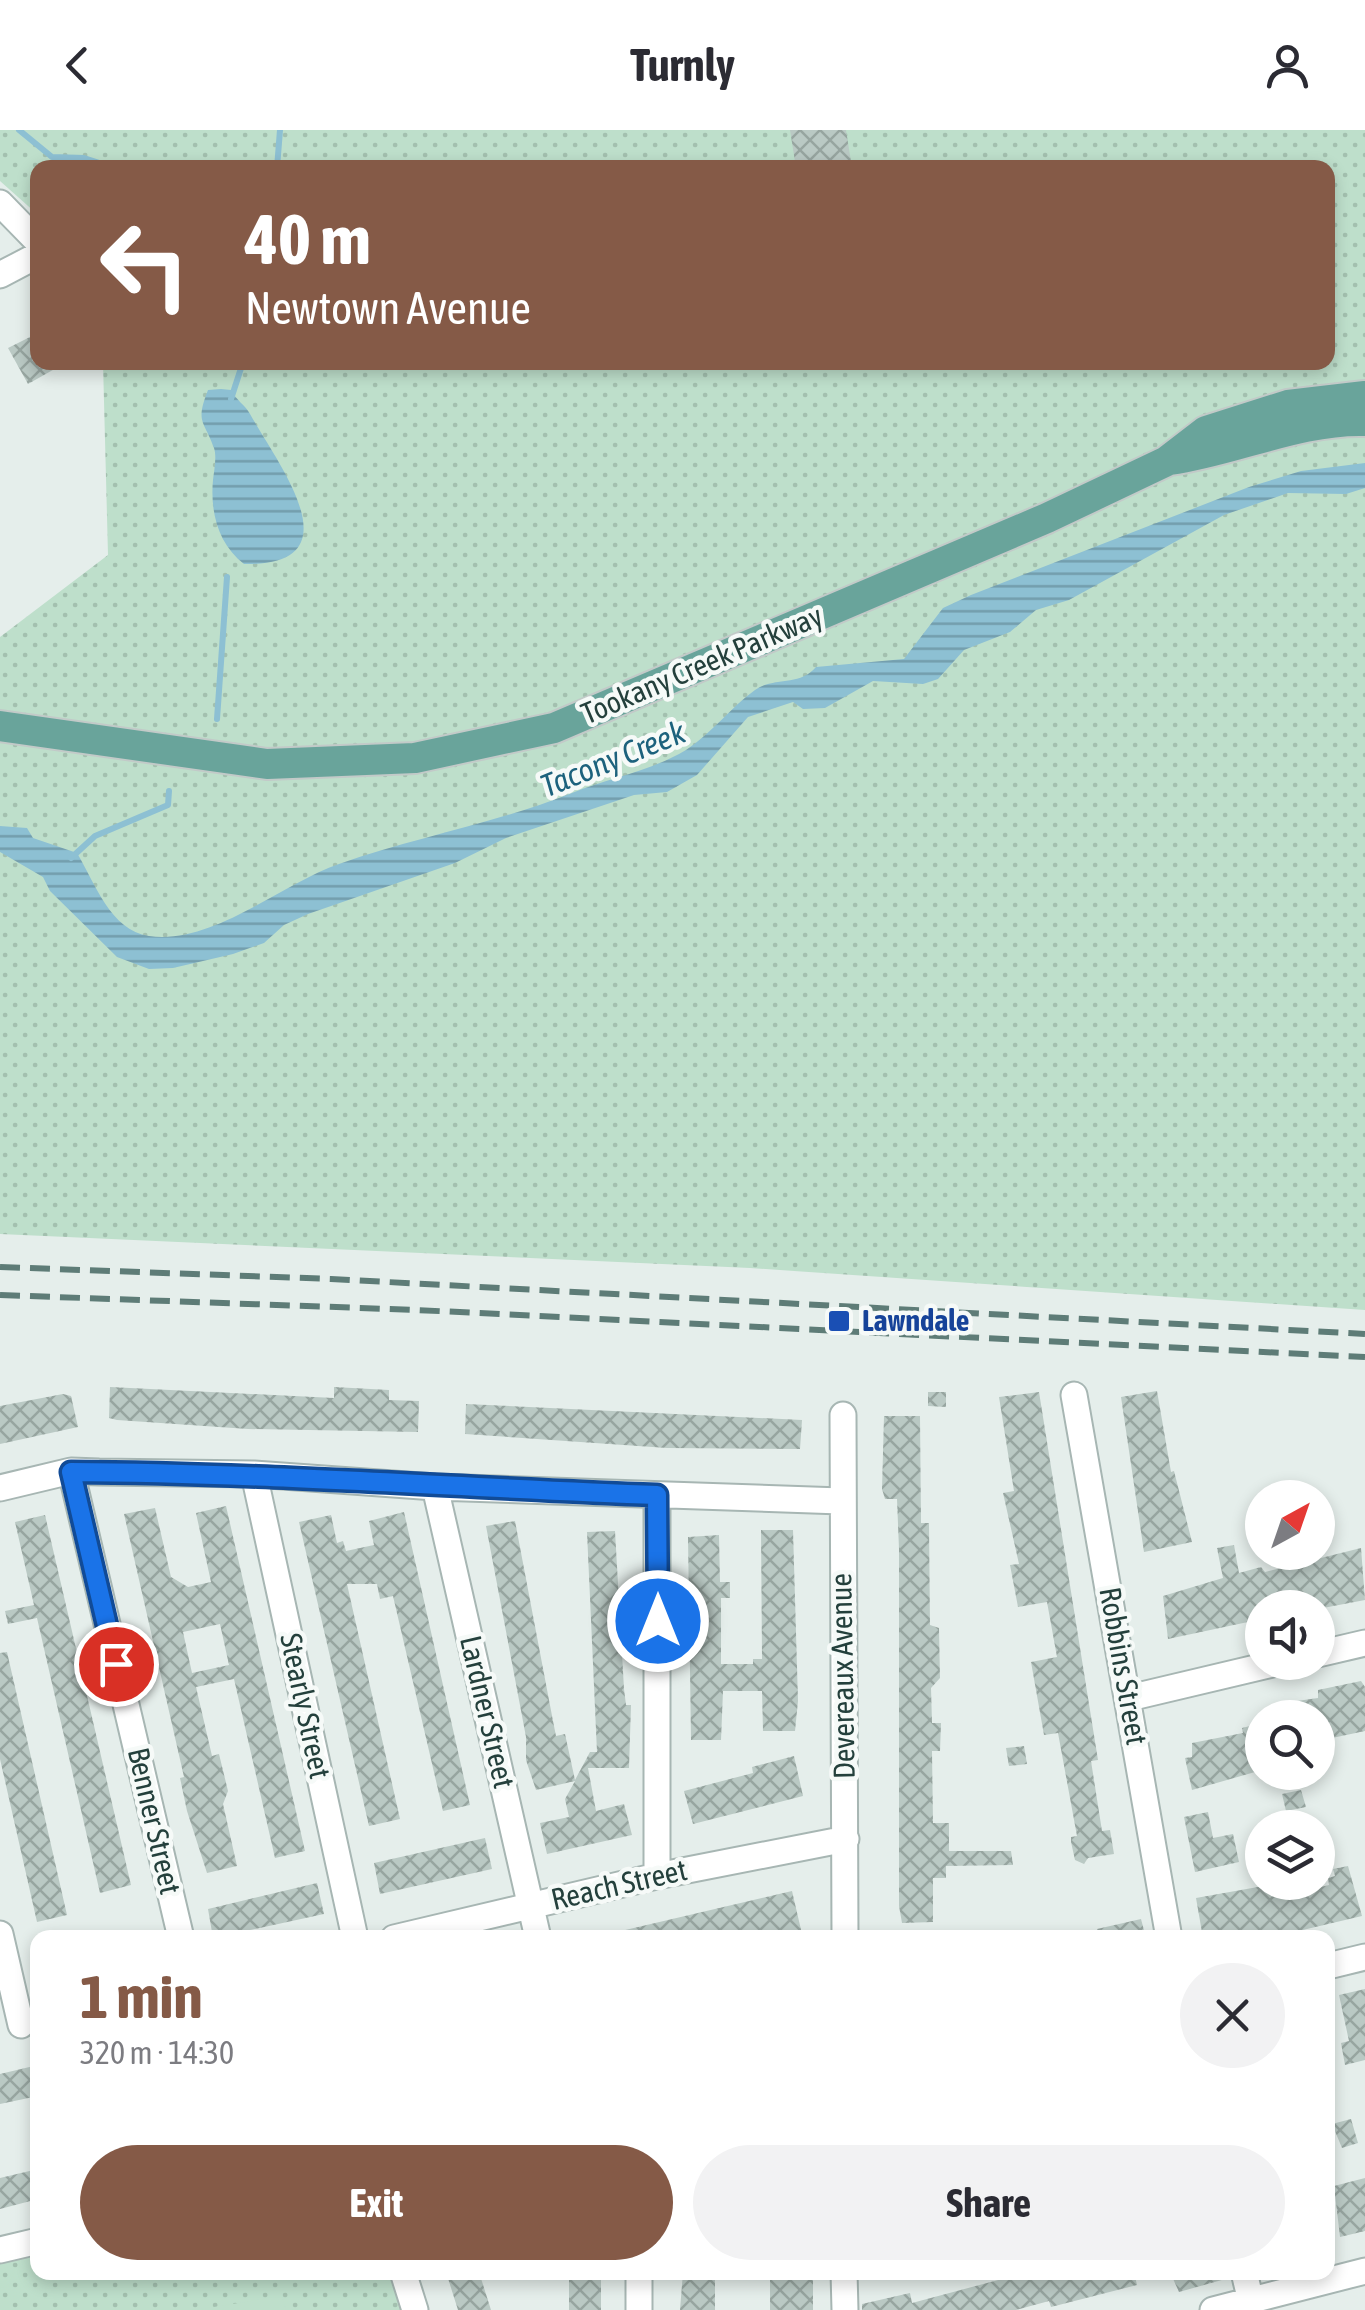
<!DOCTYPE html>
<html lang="en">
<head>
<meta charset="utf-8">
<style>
	:root { --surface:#fff; --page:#f2f2f3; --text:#2b2b33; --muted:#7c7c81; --accent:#855a47 }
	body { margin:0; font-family:"Asap Condensed",sans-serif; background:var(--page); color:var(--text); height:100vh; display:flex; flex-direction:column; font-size:38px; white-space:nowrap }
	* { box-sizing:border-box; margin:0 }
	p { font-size:32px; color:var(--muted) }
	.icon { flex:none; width:55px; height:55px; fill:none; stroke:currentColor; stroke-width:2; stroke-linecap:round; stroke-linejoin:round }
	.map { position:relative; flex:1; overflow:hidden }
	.drawer { position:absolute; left:30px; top:1800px; width:1305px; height:350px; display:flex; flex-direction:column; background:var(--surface); border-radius:20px; box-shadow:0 5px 15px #0003 }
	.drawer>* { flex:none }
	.hud { position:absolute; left:30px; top:30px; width:1305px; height:210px; border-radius:20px; box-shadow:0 5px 15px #0003; background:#855a47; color:#fff; overflow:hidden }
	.needle { width:65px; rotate:40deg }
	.buttons { position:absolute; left:1245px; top:1350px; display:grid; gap:20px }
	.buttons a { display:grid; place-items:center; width:90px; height:90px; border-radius:50%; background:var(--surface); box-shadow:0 5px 15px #0003; font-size:50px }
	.pin { position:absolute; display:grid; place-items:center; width:85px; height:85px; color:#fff; margin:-42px; border:5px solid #fff; border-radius:50%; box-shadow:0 2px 10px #0007 }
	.me { position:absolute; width:110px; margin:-55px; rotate:0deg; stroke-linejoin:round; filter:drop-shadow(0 0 8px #0008) }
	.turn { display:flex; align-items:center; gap:35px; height:210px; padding:0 50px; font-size:45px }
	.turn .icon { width:130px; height:130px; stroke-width:2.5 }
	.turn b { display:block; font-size:70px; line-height:85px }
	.round { display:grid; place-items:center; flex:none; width:105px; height:105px; border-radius:52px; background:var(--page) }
	.summary { display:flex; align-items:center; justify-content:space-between; height:170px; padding:0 50px }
	h1 { font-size:60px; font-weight:700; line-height:75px; color:var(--accent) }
	.primary-button { display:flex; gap:20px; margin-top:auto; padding:20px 50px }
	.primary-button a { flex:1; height:115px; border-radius:60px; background:var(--accent); color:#fff; font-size:40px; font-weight:700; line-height:115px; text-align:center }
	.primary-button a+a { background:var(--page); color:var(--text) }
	header { display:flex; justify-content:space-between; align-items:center; height:130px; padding:0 50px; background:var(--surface); font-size:45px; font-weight:700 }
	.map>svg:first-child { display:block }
</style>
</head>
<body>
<header><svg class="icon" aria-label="back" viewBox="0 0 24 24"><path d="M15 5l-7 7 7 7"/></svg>Turnly<svg class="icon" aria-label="person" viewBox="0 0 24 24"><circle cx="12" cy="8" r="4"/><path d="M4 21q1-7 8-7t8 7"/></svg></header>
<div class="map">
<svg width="1365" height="2180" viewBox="0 0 1365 2180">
	<defs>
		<pattern id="green-dots" width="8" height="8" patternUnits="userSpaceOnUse" patternTransform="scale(2.5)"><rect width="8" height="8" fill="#bedfcb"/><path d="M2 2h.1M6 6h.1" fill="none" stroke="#a3c0af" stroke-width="1.8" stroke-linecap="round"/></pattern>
		<pattern id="water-rules" width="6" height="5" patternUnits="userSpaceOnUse" patternTransform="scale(2.5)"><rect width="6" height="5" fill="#8dc0d3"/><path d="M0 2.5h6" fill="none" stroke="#739dac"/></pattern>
		<pattern id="building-cross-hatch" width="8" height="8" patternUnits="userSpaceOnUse" patternTransform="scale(2.5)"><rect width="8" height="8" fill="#bac9c4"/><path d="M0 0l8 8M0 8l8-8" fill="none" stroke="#97a5a0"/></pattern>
	</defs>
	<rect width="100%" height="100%" fill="#e5eeeb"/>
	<path fill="url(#green-dots)" d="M0,0h1365v1180l-615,-42 -750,-34v-597l108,-82 -5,-192 1225,-1v-194h-1290l-1,46 -37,-33z
		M37,2125l1,17 354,1 11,37h-403v-47z"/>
	<path fill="#bedfcb" d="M282,2166l4,14h-91z"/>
	<path fill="url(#water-rules)" d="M221,259l10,1c5,10 14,15 19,24 27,49 109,152 -6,150 -26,-20 -34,-52 -31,-84 1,-9 4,-23 1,-32 -10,-28 -19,-25 -6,-58z
		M1365,333v25l-19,6 -58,-1 -64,22 -155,85 -33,10 -26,22 -46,18 -26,29 -15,5 -50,-3 -48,27 -22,1 -10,-7 -45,15 -51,58 -30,17 -33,3 -128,43 -51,25 -147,51 -24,11 -20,18 -31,11 -60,14 -24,1 -32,-12 -67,-66 -7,-14 -43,-25v-26l27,2 6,10 44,15c18,30 33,77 72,83 64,9 132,-52 190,-72 77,-27 157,-41 233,-71 37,-15 79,-22 114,-43 26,-17 44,-42 69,-60 20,-14 44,-3 61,-23l88,-8 39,-51 28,-13 278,-108 52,-16z"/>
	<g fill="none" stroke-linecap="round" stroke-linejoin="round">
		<path stroke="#8dc0d3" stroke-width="6" d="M19,0l33,27 32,1 31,10
			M277,38l3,-38
			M231,269l12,-37
			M217,589l10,-142
			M71,728l24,-22 73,-31 1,-14"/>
	</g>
	<path fill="url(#building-cross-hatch)" fill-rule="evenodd" d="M790,0h56l6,38h-56z
		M38,203v29h29l-39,22 -20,-36z
		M110,1257l224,11v-11l55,3v10l30,1 -1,31 -170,-3 -131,-9 -8,-2z
		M1157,1261l14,81 3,-1 18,71 -48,10 -23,-155z
		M928,1262h18v15l-18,-1z
		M1039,1262l59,368 -7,1 11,70 8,-1 4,24 -26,4 -4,6 -9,-4 -4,-18v-5l6,-1 -19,-103 -14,2 -13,-73 26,-5 -10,-55 -29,5 -8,-42 9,-1 -16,-71 11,-2 -15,-94z
		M63,1264l8,2 7,31 -78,17v-38z
		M466,1274l336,16 -2,29 -133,-1 -202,-14z
		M884,1286h36l1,107h8l1,102 9,3 1,50 -9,10 1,35h9l-1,28h-8l1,72h16v28h62l2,14 -67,1v12h-13v44l-31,1 -3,-17v-357l-2,-50h-12l-3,-10z
		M226,1376l79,345 -30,7 -41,-179 -38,8 16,69 7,-2 9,37 -5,13 14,62 -30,7 -20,-62 -7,-33 4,-1 -60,-263 31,-6 16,69 17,10 23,-5 -15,-69zM220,1494l9,41 -37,8 -9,-41z
		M404,1382l66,293 -27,6 -50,-215 -13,3 -3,-15h-30l53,235 -31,7 -70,-304 32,-7 6,28 6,-2 3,10 28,-6 -5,-24z
		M45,1385l86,370 -31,8 -63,-275 -29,6 -3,-13 29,-6 -19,-83z
		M515,1391l38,200 3,15 9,-2 10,46 15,-28h7l-10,-220 28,-1 9,158 2,16h5l-2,63h-41l8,43 28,-7 8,31 -85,19 -7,-31 29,-6 -4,-18 10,-18 -39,9 -10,-30v-23l-40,-211z
		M761,1400h32l5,171 -3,30h-32l-1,-40h-39l-2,49h-30l-3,-203 31,-2 1,47h10v16h-9v66h32v-5h9z
		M1234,1415l5,28 22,-6 4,5 96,-24 4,52 -42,8h-61v11l-94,20 -5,-43 60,-18 -6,-30z
		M7,1522l60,263 -30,7 -37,-163v-106z
		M1361,1551l4,6v44l-47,10v-23h-19l-2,-17 21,-3v-8z
		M1262,1593v47l-70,20 -7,-32 7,-1v-14l51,-10 -1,-5z
		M1024,1616l3,18 -18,2 -3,-18z
		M794,1626l9,40 -110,28 -9,-33 69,-18 -1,-6z
		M1301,1660l5,17 -20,4 -4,-17z
		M1208,1682l5,26 20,-4 6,28 -44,10 -11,-55z
		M485,1708l7,31 -112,25 -6,-31z
		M1348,1736l14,50 -93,22h-66l-7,-40 73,-13 2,8 28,-6 1,5 29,-7 -1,-7 7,-2 -2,-7z
		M317,1753l7,31 -111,24 -5,-29z
		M792,1761l10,43 -180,4 -1,-7z
		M1141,1789l5,19h-49v-9z
		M1365,1859v71l-20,5 -4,-22 8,-2 -10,-46z
		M38,1935v31l-38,8v-30z
		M1351,1989l7,24 -16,5 -10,-24z
		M38,2039v30l-38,10v-31z
		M1365,2048v53l-25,6 -6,-51z
		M446,2142h33l12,38h-33z
		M569,2142h32v38h-32z
		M683,2142h32v38h-35z
		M770,2142h43v38h-43z
		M1028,2142h106l3,13 -86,22 -2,-6 -33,9h-154v-6l48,-11 2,10z
		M1170,2142h58l1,6 -50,14z"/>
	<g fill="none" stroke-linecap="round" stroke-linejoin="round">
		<g stroke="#a7b6b3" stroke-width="29">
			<path id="minor" d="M0,73l38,39
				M0,145l38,-20
				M1074,1265l95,543
				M843,1285l2,523
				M71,1341l110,467
				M254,1344l101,464
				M435,1357l103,451
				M0,1358l71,-17 28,1 155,2 181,13 406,14
				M1318,1524l47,-11
				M1129,1568l152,-36
				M657,1746v-381
				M0,1804l21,91
				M394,1808l263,-62 189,-37
				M1328,1836l37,-9
				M0,2120l38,-9
				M403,2142l12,38
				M639,2142v38
				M844,2142l1,38
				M1244,2142l9,38
				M1213,2180l152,-39"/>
		</g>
		<g stroke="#c2cac8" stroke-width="34">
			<path id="major" d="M1170,330c65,-9 129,-41 195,-39
				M0,596l267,38 148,-6 139,-30 493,-210 120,-57 39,-30 82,-26 77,-9"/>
		</g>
		<use href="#minor" stroke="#fff" stroke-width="25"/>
		<use href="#major" stroke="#69a49b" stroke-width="30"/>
		<path stroke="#5e7c77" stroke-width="6" stroke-dasharray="20 10" stroke-linecap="butt" d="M0,1137l331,12 1034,55
			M0,1165l417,15 948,47"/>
	</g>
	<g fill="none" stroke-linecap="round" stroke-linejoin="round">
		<g stroke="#114b97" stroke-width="25">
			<path id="route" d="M116,1534l-45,-192c196,1 391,16 586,23l1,126"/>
		</g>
		<use href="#route" stroke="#1a73e8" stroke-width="18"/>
	</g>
	<rect fill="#1a4fb4" stroke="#f6faf8" stroke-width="4" x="827" y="1179" width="24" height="24" rx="5"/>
	<g text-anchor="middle" stroke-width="9" stroke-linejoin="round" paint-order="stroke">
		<g font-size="30" fill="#24403c" stroke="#f6faf8">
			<text transform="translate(702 535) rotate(-23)" y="10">Tookany Creek Parkway</text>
			<text transform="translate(1123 1536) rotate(80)" y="10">Robbins Street</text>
			<text transform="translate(843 1546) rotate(-91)" y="10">Devereaux Avenue</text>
			<text transform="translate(305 1576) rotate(78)" y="10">Stearly Street</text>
			<text transform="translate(487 1582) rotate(77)" y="10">Lardner Street</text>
			<text transform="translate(154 1691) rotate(77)" y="10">Benner Street</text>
			<text transform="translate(619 1755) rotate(-13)" y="10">Reach Street</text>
		</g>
		<g font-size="30" font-weight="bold" fill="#164399" stroke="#f6faf8" text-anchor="start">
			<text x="862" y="1201">Lawndale</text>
		</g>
		<g font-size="32" font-style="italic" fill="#1d627d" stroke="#f6faf8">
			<text transform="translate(613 629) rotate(-22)" y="11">Tacony Creek</text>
		</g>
	</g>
</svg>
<div class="buttons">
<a><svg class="needle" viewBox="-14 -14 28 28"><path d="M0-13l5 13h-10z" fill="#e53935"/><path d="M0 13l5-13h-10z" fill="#7c7c81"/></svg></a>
<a><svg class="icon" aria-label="sound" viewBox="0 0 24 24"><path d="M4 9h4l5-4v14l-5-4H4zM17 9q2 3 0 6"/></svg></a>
<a><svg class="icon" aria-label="search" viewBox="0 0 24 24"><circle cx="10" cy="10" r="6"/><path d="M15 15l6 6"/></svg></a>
<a><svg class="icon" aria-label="layers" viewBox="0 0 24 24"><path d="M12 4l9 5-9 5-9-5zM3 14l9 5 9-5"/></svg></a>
</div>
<div class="pin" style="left:116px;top:1534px;background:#d93025"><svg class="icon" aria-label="arrive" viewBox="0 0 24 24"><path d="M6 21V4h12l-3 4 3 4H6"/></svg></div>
<svg class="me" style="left:658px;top:1491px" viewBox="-20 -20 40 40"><circle r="17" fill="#1a73e8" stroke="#fff" stroke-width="3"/><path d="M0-11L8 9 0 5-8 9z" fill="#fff"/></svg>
<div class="hud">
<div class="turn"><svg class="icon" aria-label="left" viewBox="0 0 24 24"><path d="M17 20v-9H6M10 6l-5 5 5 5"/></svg><div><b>40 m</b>Newtown Avenue</div></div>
</div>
<section class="drawer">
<div class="summary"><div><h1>1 min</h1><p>320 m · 14:30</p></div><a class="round"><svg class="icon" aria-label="close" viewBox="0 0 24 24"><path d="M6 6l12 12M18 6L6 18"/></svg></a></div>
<div class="primary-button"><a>Exit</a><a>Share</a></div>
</section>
</div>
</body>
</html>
